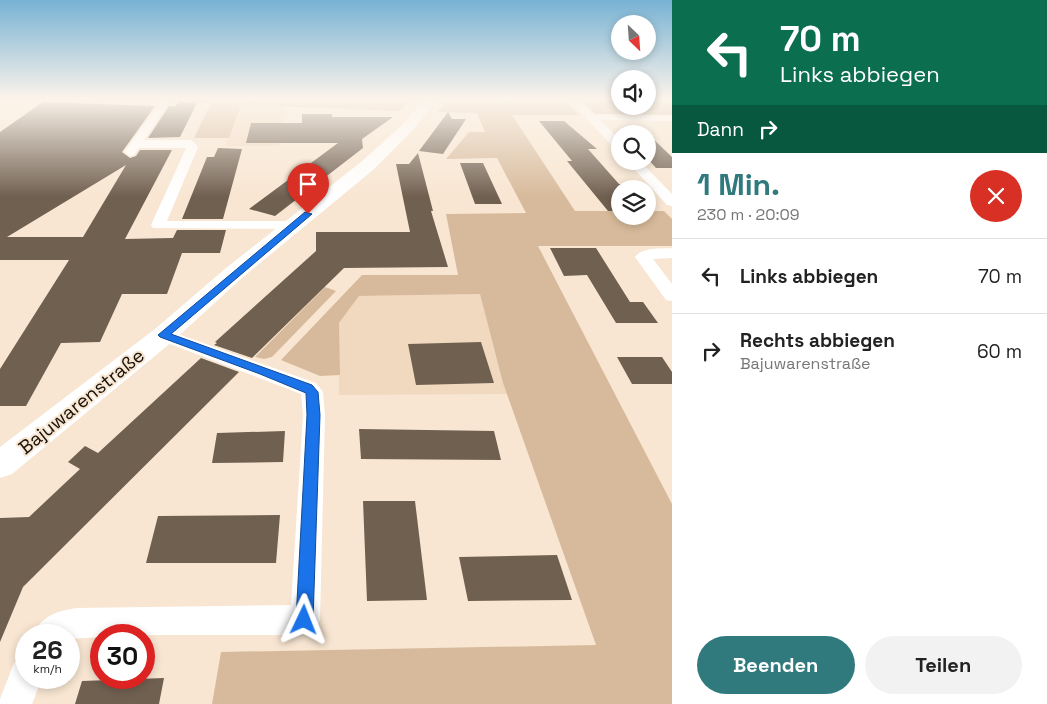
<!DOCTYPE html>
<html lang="de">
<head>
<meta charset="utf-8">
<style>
	:root { --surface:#fff; --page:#f2f2f2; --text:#222; --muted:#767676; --line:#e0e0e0; --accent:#30797d }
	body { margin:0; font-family:"Space Grotesk",sans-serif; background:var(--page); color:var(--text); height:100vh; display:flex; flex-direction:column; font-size:19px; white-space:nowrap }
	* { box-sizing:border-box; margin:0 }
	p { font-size:16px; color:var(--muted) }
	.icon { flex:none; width:28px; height:28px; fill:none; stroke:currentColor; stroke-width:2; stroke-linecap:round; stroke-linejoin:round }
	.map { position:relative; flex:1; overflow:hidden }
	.panel { display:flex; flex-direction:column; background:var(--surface); width:375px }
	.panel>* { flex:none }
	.hud { background:#0b6e4f; color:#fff; overflow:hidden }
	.needle { width:32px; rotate:155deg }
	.buttons { position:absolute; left:611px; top:15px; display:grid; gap:10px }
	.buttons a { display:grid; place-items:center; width:45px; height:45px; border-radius:50%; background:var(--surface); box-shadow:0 2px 8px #0003; font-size:25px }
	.speed { position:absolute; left:15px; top:624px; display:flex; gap:10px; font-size:25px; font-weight:700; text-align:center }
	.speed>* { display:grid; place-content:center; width:65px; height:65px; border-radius:50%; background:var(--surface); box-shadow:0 2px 8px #0003; line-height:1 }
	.speed small { font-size:12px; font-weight:400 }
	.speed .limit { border:8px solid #d22; background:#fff; color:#111 }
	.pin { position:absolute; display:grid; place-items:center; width:42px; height:42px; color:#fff; margin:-51px -21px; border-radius:50% 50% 50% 0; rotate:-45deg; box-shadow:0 0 5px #0007 }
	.pin .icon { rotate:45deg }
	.me { position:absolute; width:55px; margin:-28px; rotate:2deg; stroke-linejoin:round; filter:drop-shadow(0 0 4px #0008) }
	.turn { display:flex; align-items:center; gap:18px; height:105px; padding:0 25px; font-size:22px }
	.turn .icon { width:65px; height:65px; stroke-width:2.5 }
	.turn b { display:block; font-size:35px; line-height:42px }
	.then { display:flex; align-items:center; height:48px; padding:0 25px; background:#0003; gap:10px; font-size:19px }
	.round { display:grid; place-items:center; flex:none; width:52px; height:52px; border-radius:26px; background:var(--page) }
	.head { display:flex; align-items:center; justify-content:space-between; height:85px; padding:0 25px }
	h1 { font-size:30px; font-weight:600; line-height:38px; color:var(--accent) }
	.primary-button { display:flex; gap:10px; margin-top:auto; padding:10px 25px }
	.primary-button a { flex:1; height:58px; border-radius:30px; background:var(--accent); color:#fff; font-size:20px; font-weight:600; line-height:58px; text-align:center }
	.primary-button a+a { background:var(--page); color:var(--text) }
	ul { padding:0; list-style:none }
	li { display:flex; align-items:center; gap:15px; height:75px; padding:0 25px; border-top:1px solid var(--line) }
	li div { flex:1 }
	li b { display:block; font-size:19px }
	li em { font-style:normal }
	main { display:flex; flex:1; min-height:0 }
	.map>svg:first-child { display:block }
</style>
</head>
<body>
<main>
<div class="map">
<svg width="672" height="704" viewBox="0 0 672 704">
	<rect width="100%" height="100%" fill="#f8e6d2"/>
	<path fill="#f1d9c0" d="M241,105l44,1 -6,40h-54z
		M480,294l27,100 -168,1v-72l20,-27z"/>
	<path fill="#d7ba9b" d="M174,99h228l-1,2 7,1 -8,9 -159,-6 -12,33h-35l17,-35 -39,-1z
		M448,99h115l16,16h-67l63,96h45v5h28v-5h16l8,8v27h-134l134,258v200h-460l9,-52 375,-7 -93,-262 -23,-89 -121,2 -20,27 1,52 -20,1 -39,-16 81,-85h96l-12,-61 80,-1 -29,-55 -51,1 23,-27h16l-8,-19 -39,-1z
		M580,99h40v7h28v-7h24v17h-70l-8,-3z
		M325,287l11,4 -64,66 -8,2 -9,-2z"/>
	<path fill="#706050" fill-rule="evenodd" d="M43,102l112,4 -33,46 8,6 6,-2 4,-6h32l-47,89 48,-1 4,-8h49l-6,23h-38l-15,41h-45l-22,48 -39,1 -35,63h-26v-37l69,-109h-69v-128zM126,165l-43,72h-76z
		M180,102l17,1 -17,34 -32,1 21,-32h6z
		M448,112l4,7h14l-23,35 -24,-3z
		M302,114h30v3h61l-31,22 1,9 -88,68 -26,-7 89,-66h-92l5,-20h51z
		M539,121h25l33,28h-9l31,35h8l4,5h-11v22h-12l-41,-50h5z
		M648,134l24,23v11h-16l-8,-9z
		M218,148l24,1 -19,70h-41l25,-62h7z
		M418,153l15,58h-2l17,56 -104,1 -92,90 -38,-13 3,-2 -2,-1 101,-91v-19h94l-14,-68h13z
		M460,163h23l19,41h-27z
		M550,248h46l34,54h13l15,21h-42l-29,-48 -23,1z
		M481,342l13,41 -78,2 -8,-41z
		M617,357h45l10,15v12h-40z
		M201,358l38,14 -216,215 -23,55v-124l29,-1 51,-48 -12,-7 17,-16 13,7z
		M359,429l135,2 7,29 -140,-1z
		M285,431l-2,31 -71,1 5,-30z
		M363,501h52l12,99 -60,1z
		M280,515l-4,48h-130l12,-47z
		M557,555l15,45 -104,1 -9,-44z
		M164,678l-5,26h-84l7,-23z"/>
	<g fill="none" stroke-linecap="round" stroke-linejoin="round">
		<path fill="#fff" fill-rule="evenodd" d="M162,99h10l-28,41h46l4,2 4,5 -31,74h126l5,2 3,3 -3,3 -145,-1 -2,-3 35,-77h-47l-5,7 -4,1 -6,-4z
			M568,99h10l16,15 78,1v6l-72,-1 20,20v11l-4,-1z
			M627,161h13l32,33v12l-5,-1z
			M672,248v10l-19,1 19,25v17l-6,-1 -31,-43c7,-10 26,-8 37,-9z
			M164,329l152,54 7,9 2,23 -5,205 -4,10 -11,5h-204v2l-32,2v-4h-36c8,-19 24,-24 44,-27l214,-3 12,-190 -2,-21 -144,-55 -3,-4 3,-4z
			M26,659v19h16l-10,26h-32v-5l14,-36z"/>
		<path fill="#fff" fill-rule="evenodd" d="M424,99h14l-27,33 -38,38 -131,108 -69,63 -161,133 -12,4v-31l155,-118 71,-61 135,-106 40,-36z"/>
	</g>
	<linearGradient id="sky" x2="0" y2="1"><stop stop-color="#77b2d3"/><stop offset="0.5" stop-color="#fcf4eb"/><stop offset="1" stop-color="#fcf4eb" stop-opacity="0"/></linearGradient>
	<rect width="672" height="197" fill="url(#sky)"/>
	<path fill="#1a73e8" stroke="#114b97" d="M305,212l7,2 -141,120 141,51 6,7 2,23 -7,205 -2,6 -7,2 -6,-2 -2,-6 11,-205 -1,-22 -46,-19 -100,-37 -2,-2z"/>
	<g text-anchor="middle" stroke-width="4" stroke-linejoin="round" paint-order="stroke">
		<g font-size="19" fill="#17110a" stroke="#f8e6d2">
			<text transform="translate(81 401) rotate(-39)" y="7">Bajuwarenstraße</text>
		</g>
	</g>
</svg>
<div class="buttons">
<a><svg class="needle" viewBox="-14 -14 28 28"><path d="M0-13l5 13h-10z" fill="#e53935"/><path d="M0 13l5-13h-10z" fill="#767676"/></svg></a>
<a><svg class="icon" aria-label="sound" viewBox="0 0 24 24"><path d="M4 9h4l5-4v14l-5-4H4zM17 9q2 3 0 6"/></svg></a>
<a><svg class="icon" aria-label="search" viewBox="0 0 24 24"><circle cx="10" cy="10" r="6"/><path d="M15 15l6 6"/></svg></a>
<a><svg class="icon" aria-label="layers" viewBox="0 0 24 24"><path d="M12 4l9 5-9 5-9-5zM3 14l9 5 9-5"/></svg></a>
</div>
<div class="speed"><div>26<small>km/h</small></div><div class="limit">30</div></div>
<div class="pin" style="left:308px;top:214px;background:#d93025"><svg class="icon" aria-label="arrive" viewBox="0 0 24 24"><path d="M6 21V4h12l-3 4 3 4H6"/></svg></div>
<svg class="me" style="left:304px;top:620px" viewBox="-20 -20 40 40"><path d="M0-17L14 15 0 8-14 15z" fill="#1a73e8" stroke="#fff" stroke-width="4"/></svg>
</div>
<section class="panel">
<div class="hud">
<div class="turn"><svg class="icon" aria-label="left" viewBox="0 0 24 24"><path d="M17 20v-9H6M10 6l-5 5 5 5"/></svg><div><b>70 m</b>Links abbiegen</div></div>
<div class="then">Dann<svg class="icon" aria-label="right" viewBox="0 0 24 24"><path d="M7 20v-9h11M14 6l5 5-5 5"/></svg></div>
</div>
<div class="head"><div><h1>1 Min.</h1><p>230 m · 20:09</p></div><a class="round" style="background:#d93025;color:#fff"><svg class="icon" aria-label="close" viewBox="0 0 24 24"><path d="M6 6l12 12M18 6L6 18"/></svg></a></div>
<ul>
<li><svg class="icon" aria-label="left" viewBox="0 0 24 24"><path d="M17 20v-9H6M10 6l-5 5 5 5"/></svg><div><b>Links abbiegen</b></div><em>70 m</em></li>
<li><svg class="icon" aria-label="right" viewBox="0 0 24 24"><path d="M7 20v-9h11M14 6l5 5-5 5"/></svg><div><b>Rechts abbiegen</b><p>Bajuwarenstraße</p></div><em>60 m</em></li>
</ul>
<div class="primary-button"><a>Beenden</a><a>Teilen</a></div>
</section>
</main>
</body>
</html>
